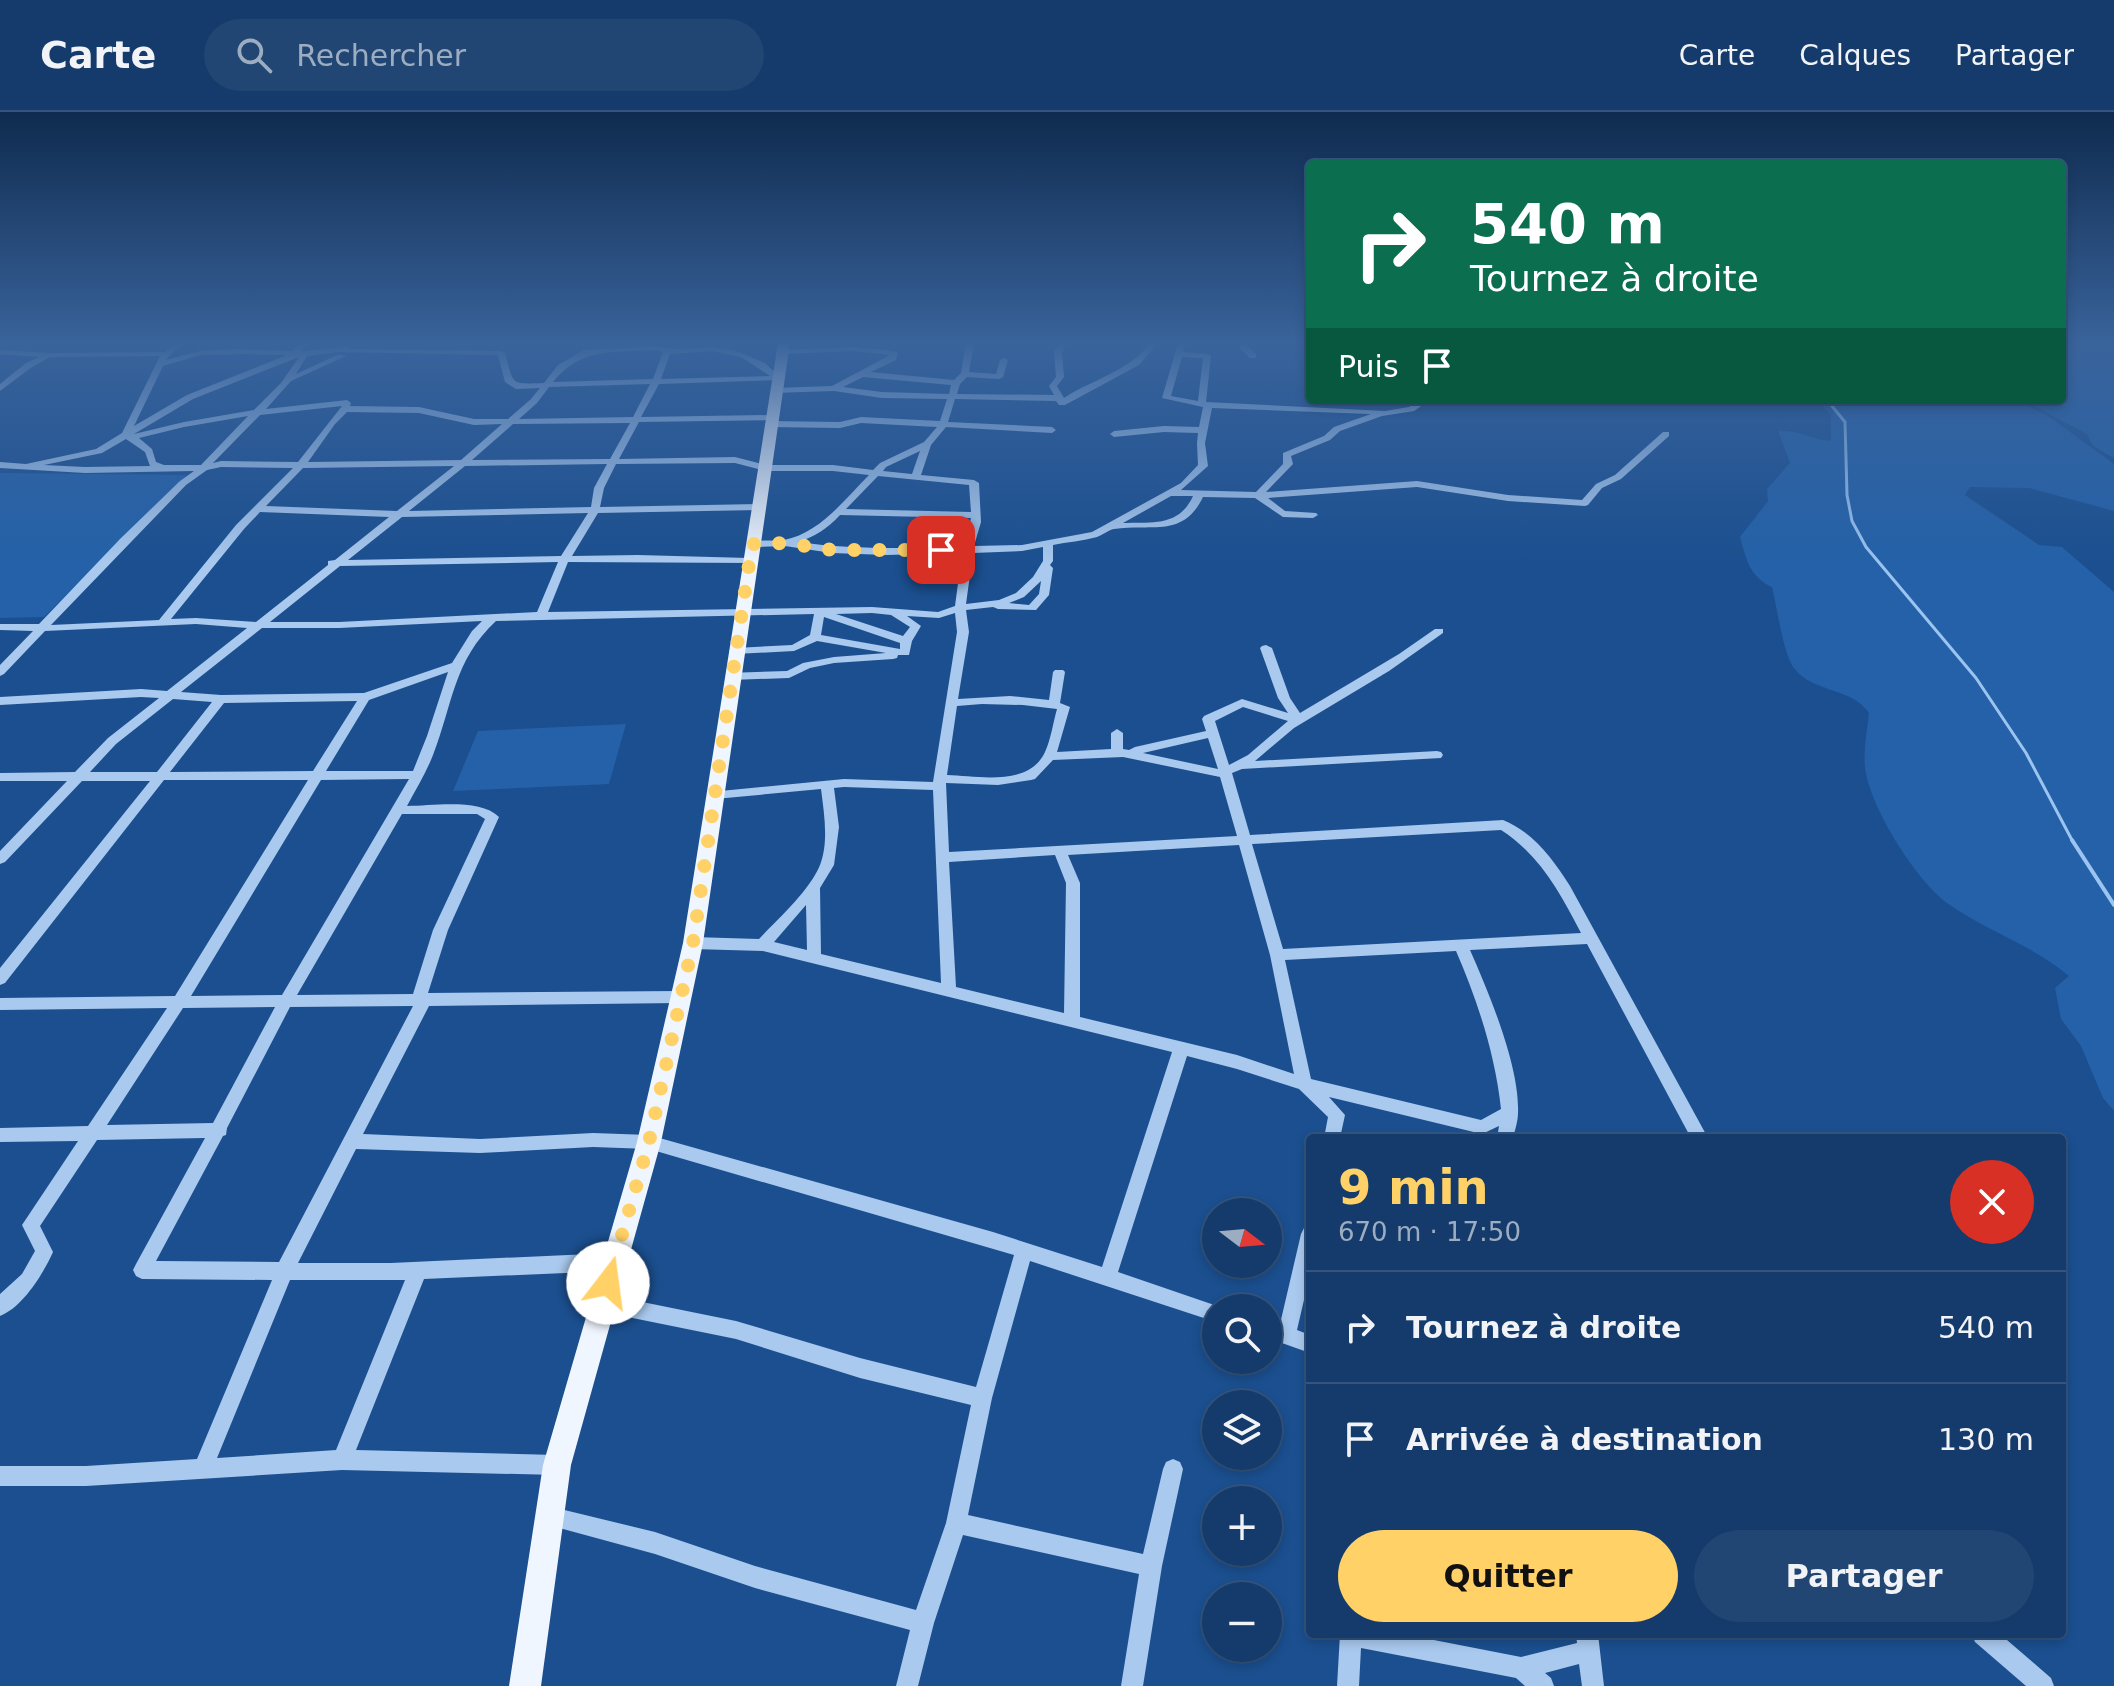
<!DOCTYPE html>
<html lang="fr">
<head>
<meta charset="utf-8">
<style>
	:root { --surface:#143b6b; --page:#214673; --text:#f1f3f6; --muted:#9dadc1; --line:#33557e; --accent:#ffd166 }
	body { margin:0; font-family:"DejaVu Sans",sans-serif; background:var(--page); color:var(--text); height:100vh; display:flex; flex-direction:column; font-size:30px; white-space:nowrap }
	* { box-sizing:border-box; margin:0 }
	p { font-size:26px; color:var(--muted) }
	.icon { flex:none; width:44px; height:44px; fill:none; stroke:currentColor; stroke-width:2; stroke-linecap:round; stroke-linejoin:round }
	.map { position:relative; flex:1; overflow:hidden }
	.details { position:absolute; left:1306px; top:1022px; width:760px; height:504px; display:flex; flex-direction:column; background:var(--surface); border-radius:8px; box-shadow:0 4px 12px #0003,0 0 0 2px var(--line) }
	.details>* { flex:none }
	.banner { position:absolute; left:1306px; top:48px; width:760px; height:244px; border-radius:8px; box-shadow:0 4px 12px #0003,0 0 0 2px var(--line); background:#0b6e4f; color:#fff; overflow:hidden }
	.needle { width:52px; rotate:106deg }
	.buttons { position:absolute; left:1202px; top:1086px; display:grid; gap:16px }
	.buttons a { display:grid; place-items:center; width:80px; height:80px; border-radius:50%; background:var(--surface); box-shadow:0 4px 12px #0003,0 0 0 2px var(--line); font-size:40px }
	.pin { position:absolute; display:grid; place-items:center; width:68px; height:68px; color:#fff; margin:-34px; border-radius:16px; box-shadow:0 4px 12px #0006 }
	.me { position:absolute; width:88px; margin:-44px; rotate:15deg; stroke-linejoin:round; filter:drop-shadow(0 0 6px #0008) }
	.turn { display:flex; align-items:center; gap:28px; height:168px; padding:0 32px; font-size:36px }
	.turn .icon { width:104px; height:104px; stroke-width:2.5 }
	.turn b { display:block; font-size:56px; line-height:68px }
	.then { display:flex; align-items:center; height:76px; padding:0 32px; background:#0003; gap:16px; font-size:30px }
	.round { display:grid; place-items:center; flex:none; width:84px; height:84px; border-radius:42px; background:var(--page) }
	.headline { display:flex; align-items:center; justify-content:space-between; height:136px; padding:0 32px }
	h1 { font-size:48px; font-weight:800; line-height:60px; color:var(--accent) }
	.primary-button { display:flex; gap:16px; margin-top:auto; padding:16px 32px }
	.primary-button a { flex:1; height:92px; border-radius:48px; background:var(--accent); color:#111; font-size:32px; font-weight:800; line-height:92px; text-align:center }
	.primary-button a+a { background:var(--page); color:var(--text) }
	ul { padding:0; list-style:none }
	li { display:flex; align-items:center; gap:24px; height:112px; padding:0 32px; border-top:2px solid var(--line) }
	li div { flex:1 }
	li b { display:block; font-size:30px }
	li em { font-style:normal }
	header { display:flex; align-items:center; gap:48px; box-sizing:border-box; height:112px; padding:0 40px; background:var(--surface); border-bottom:2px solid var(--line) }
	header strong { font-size:38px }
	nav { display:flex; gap:44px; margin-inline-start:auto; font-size:28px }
	.search { width:560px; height:72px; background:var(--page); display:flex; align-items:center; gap:20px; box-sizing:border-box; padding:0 28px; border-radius:44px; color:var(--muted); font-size:30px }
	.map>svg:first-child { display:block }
</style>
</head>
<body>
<header>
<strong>Carte</strong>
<div class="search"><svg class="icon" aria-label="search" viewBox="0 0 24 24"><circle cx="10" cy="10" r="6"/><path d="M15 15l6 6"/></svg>Rechercher</div>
<nav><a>Carte</a><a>Calques</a><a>Partager</a></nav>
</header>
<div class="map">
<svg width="2114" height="1574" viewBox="0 0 2114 1574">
	<rect width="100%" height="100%" fill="#1b4f8f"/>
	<path fill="#2461a8" d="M2062,231h52v115l-21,-12 -6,-12 -65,-34h40z
		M1816,288h197l31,13 70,51v47l-85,-23 -59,-1 -5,8 74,50 23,2 52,45v519l-11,-13 -22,-52 -20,-27 -6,-31 14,-12c-38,-32 -83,-45 -122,-73 -31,-23 -73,-90 -81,-129 -4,-20 1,-41 3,-61 -17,-26 -57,-20 -75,-45 -11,-15 -17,-61 -22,-81 -23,-11 -25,-26 -32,-50l28,-36 -1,-12 23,-26 -12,-32c19,-2 35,9 53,10v-26z
		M0,361l187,2 -143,142 -44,1z
		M626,612l-17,60 -156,7 25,-60z"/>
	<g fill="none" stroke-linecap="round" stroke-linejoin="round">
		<path stroke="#9cc4f0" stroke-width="3" d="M1827,288l18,22 2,73 5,26 14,26 110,131 50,75 47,89"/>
		<path stroke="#9cc4f0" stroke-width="4" d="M2072,728l42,65"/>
		<path fill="#a9c9ee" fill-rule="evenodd" d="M176,231h10l-11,7 -9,10 34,-9 35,-2 58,2 6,-8h9l-7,8h6l40,-5 3,3 151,2 4,2c9,33 5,31 39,30l14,-18 26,-15 73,-4 18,3 38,-2 23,4 29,12 16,15 -4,2 -118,4 -18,33 130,-2 4,3 -1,2 -135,2 -20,37 116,-2 31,8h67l40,5 7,-7 44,-21 13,-15 -76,-4 -21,5 -71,-1 -4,-3 4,-3 71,1 21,-5 79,4 7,-22 -65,-1 -48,-7 -62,2v-4l3,-1 57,-2 58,-31 -35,-4 -72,3 -4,-2 1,-2 75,-3 39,4 4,2 -2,7 -25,12 83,8 7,-7 5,-30h8l-5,29 27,2 4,-14 4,-2 4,2 -5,17 -4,2 -32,-2 -7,7 -3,10 97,1 -5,-9 7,-9 -2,-25 5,-9h8l-5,9 2,25 -7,9 7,12c29,-19 64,-26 86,-55h8l-19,22 -74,40h-6l-3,-4 -101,-2 -7,23 104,5 4,3 -4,3 -106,-6 -15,18 -10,30 53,5 5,3 2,39 -7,24 48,-1 70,-13 89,-49 17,-18 -1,-22 1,-10 -34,-1 -50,5 -4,-3 4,-3 50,-5 35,1 4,-20 -41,-9 16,-55h8l-3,9 24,2 4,2 -5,46 179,9 24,-4 11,-7h10l-16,11 -32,5 -42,15 -10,9 -39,16 2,8 -27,28 151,-11 91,14 74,5 14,-16 19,-9 48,-43h6v4l-48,43 -19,9 -14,17 -3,1 -77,-5 -91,-14 -149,11 17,13 31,2 2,2 -5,3 -30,-1 -28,-19 -52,-1c-20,42 -53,26 -89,32 -6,1 -11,6 -17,8 -14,4 -30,5 -44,8v16l-3,4 3,3 -4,27 -13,15 -38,-1 -5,-2 -27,3 3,22 -11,67 52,-3 39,4 4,-28 2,-2h8l2,2 -5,31 10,4 -13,45 54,-3v-16l6,-4 6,4v16l6,1 6,-3 71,-16 -4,-12 2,-3 38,-17 46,14 -10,-15 -18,-50 2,-2 4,-1 6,3 18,50 10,15 99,-59 36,-25h8v4l-54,38 -95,57 -39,33 182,-10 4,1 2,3 -2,3 -199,11 -10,4 18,62 253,-15c30,12 50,39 67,66l138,252h-17l-104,-194 -117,6c19,43 50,117 48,163 0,8 -3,17 -5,25h-16l2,-12 -17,8 -153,-37 16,18 -5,23h-16l4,-21 -29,-28 -62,-20 -50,-13 -69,216 105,36h-7v14l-186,-61 -38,137 -24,117 175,39 20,-85 3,-7 7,-3 7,3 3,7 -21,97 -19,120h-22l18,-112 -176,-39 -29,88 -16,63h-22l14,-56 -155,-42 -100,-34 -114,-31 -3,-7 3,-7 7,-3 107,26 100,34 161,44 30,-87 25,-118 -111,-27 -124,-39 -133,-27 -7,-3 -2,-6 2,-6 7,-3 133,27 124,37 116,29 38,-132 -365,-106 -56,-2 -113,6 -124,-4 -58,114h93l221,-10 6,3 3,6 -3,6 -6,3 -188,8 -68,171 201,5 7,3 3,7 -3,7 -7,3 -215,-5 -256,16h-86v-20h86l111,-7 75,-179 -130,-1 -6,-3 -3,-6 3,-6 69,-126 -108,2 -57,86 13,26c-10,22 -30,55 -53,64v-22l22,-20 13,-23 -13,-26 56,-84 -78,1v-14l88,-2 79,-118 -167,2v-12l175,-2 133,-216h-144l-159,203 -5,2v-17l150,-187h-68l-77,81 -5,2v-13l67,-70h-67v-8l75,-1 33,-34 51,-40 -18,-1 -141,8v-8l141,-8 26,2 80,-63 -51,-4 -151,7 -41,43 -4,2v-11l33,-34 -33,-1v-6h39l81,-85 60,-58 14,-10 -109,2 -85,-5v-6l26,2 70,-15 26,-16 38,-77 -110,1 -18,10 -32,24v-7l26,-21 13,-6 -39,-3v-4l49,3 116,-1zM656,238l7,2 -10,27 -100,3c29,-36 61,-29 103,-32zM713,239l28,6 29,19 -109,3 9,-25zM337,240l161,3 7,27 11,7 24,-1 -9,11 -23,20h-34l-55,-12 -69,-1 1,-3 -4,-3 -81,9 25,-28 55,-25 -7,-2 -43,20 11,-18zM245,242l42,1 -100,40 -53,31 29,-60 37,-11zM299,245l-18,26 -27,27 -70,12 -50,12 59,-35zM1182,245l21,1 -5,43 -27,-5zM863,265l88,8 -2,9 -67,-2 -39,-5zM650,272l-17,33 -114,2 18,-16 12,-16zM342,294l-44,56 -77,-1 -8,2 47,-48zM1212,296l159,6 -37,13 -10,9 -41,17v11l-27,28 -75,-2 27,-24 -3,-23zM347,300l72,1 55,12 28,-1 -41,36 -153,2 27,-38zM248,304l-47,49h-37l-8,-3 -4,-13 -13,-11 45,-11zM630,311l-20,36 -138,1 41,-36zM126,327l19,13 5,14 -65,1 -41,-2 58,-12zM920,339l-8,23 -29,-3 3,-4zM735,351l31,8h67l36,4c-25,25 -49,58 -85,65 -12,2 -26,-2 -37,4l5,3 33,-1 47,7 54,2 76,-2 -7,53 -17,6 -66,-5 -324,5 20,-50 185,1 1,-2 -5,-3 -111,-3 -66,1 26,-43 161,-3 5,-3 -5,-3 -159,3 4,-19 12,-24zM607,352l-13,24 -3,19 -182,4 56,-45zM454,354l-57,45 -131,-5 37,-38zM221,355l72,1 -57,57 -77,95 -108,5 135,-140 21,-15zM878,364l91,9 2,27 -125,-3zM1171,384h22c-14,31 -41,26 -70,27zM260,400l129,5 -54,43 -7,1v4l-72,57 -60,-4 -25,1 73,-90zM588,401l-27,43 -213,4 54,-43zM840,403l131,3 -7,29c-56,1 -111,3 -166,-5 18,-6 29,-13 42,-27zM1043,435v14l-10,16 -17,16 -17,7 -33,4 7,-51 49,-2zM558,450l-21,50 -198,10h-69l70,-56zM1041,469l-2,13 -10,11 -20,-2 15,-6zM872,501l19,2 19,12 -7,9 -67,-22zM955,501l2,19 -24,150 -89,-3 -134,13 -1,3 1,3 5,1 106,-10c3,24 8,53 -1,76 -10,25 -42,54 -61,74l-66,-2 -5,2 -2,4 2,4 5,2 70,2 409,101 -70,215 -109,-35 -344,-97 -56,-2 -113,6 -117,-5 66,-128 250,-3 5,-2 3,-4 -3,-4 -5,-2 -251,2 20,-63 51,-113c-19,-19 -66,-11 -92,-11 9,-17 19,-33 26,-51 20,-51 20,-94 63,-134l318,-7 -4,21 -18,10 -57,3 -6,3 6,3 59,-3 23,-10 69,12 -52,4 -31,6 -16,8 -60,2v6l4,1 58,-2 21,-10 24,-5 59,-4 4,-1 1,-3h11l3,-14 9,-15 -14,-10 32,2zM824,505l76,26v6l-79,-14zM482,509l-10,10 -20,32 -88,30 -143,2 -40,-3 81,-64h77zM448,560l-21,64 -14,35h-87l43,-71zM173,587l39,3 -55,70h-67l26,-28zM357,589l-44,70 -143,1 54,-69zM982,592l41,1 34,4c-4,14 -6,30 -12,43 -16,35 -67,24 -98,23l10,-69zM1243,595l45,14 -40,34 -19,10 -14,-44zM1208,626l10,31 -75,-16zM1123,645l97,20 17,59 -288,16 -3,-69 52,2 33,-5 4,-1 18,-19zM409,667l-127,216 -91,1 130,-216zM844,675l89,3 8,193 -120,-29 -1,-66 14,-23 5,-38 -5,-39zM402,702h75l8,5 -52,111 -20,64 -116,1zM1501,718c39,25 59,63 80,103l-298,16 -31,-105zM1239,733l31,110 24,119 -57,-19 -157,-38v-134l-12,-28zM1055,743l11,28 -2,130 -108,-26 -7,-125zM806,793l1,45 -33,-8zM1456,839c22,51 39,103 45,158l-20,11 -170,-41 -26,-119zM413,894l-134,256 -123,-1 67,-125 3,-1 1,-7 63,-121zM275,895l-62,116 -106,2 76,-117zM290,1168h115l-69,170 -119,8z
			M1240,231h8l-1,3 9,8v4h-6l-10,-9z
			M1310,1114v48l-13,56 13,5v18l-42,-15v-18l12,4 21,-90 3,-6z
			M1340,1522h63l118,23 56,-14 -1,-9h22l6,52h-22l-3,-22 -34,9 6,5 3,8h-29l-9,-8 -155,-30 -2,38h-22z
			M1972,1522h28l51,44 3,8h-28l-51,-44z"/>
		<path fill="#f0f6ff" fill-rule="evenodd" d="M778,231h12l-87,600 -42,199 -90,323 -30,221h-32l34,-221 94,-323 46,-199z"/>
	</g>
	<linearGradient id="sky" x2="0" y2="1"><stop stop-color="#0f2b4f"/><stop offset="0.51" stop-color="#39639b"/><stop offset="1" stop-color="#39639b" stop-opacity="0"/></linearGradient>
	<rect width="2114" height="452" fill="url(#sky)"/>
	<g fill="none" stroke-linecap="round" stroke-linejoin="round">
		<path stroke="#ffd166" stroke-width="14" stroke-dasharray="0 25.2" d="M608,1171l41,-141 44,-199 59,-399 33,-1 47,7h109"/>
	</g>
</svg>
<div class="buttons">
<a><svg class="needle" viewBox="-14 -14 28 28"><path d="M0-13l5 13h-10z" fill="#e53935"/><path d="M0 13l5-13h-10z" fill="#9dadc1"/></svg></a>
<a><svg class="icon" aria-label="search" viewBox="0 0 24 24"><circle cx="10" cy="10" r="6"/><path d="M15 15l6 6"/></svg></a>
<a><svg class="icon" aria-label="layers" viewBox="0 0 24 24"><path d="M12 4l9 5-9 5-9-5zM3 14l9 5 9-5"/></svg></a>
<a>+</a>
<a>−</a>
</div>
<div class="pin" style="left:941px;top:438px;background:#d93025"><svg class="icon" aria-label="arrive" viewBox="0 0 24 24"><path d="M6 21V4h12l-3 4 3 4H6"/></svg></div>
<svg class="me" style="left:608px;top:1171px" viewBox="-20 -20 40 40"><circle r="19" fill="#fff"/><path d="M0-13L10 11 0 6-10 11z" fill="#ffd166"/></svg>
<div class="banner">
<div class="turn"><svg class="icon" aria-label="right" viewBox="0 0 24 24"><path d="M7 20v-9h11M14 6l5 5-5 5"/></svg><div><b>540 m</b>Tournez à droite</div></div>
<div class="then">Puis<svg class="icon" aria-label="arrive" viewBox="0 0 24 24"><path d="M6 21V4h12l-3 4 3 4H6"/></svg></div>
</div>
<section class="details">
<div class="headline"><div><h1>9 min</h1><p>670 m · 17:50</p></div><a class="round" style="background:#d93025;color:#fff"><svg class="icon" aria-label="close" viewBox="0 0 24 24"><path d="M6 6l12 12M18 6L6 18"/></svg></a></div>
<ul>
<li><svg class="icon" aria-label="right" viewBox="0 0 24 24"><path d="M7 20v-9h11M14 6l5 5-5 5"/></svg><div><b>Tournez à droite</b></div><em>540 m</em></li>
<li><svg class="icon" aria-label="arrive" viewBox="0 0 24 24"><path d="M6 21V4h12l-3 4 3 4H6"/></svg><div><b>Arrivée à destination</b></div><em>130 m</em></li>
</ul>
<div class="primary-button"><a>Quitter</a><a>Partager</a></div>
</section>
</div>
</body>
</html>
